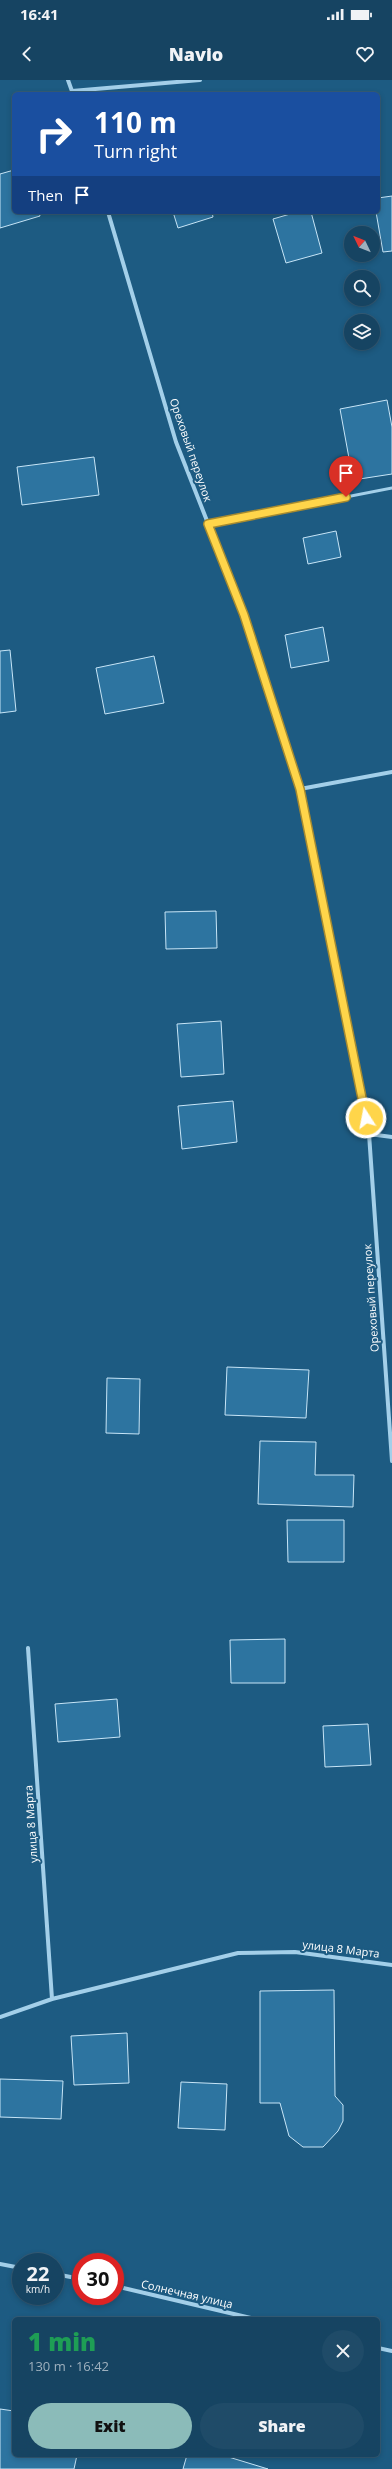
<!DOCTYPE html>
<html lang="en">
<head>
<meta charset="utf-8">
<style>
	:root { --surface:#164462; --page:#1f4b68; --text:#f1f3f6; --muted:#9eb0be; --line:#355c77; --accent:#8bbbb9 }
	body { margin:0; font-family:"Open Sans",sans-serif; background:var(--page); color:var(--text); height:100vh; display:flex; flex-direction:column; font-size:15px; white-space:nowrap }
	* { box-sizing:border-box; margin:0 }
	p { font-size:13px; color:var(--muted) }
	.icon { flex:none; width:22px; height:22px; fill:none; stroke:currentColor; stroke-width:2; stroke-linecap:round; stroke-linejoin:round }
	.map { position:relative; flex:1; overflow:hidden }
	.details { position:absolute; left:12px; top:2237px; width:368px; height:140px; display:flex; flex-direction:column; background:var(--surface); border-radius:6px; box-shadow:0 2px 6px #0003,0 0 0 1px var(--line) }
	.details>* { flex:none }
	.hud { position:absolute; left:12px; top:12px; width:368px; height:122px; border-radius:6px; box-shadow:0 2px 6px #0003,0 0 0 1px var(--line); background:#1a4fa0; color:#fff; overflow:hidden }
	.needle { width:26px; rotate:313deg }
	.buttons { position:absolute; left:344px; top:146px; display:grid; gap:8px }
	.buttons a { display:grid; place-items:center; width:36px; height:36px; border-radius:50%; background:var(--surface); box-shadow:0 2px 6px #0003,0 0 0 1px var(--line); font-size:20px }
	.speed { position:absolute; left:12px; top:2173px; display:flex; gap:8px; font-size:20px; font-weight:700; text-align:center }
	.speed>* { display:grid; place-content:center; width:52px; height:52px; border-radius:50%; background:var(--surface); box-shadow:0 2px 6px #0003,0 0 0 1px var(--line); line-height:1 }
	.speed small { font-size:10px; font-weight:400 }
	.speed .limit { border:6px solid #d22; background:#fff; color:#111 }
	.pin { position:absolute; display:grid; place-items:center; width:34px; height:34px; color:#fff; margin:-41px -17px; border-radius:50% 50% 50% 0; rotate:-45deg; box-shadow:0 0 4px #0007 }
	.pin .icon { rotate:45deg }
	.me { position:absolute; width:44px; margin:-22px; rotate:349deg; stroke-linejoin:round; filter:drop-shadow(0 0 3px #0008) }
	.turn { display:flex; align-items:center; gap:14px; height:84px; padding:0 16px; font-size:18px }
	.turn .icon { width:52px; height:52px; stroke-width:2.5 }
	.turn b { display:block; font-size:28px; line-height:34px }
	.then { display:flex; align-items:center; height:38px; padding:0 16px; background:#0003; gap:8px; font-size:15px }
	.round { display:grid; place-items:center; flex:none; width:42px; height:42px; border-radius:21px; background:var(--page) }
	.overview { display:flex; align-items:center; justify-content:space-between; height:68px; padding:0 16px }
	h1 { font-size:24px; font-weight:800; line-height:30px; color:#1e9e55 }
	.cta { display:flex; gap:8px; margin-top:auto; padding:8px 16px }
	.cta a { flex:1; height:46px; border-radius:24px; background:var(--accent); color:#111; font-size:16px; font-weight:800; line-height:46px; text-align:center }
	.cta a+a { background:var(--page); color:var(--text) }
	.status { display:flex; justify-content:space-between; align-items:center; height:28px; padding:0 20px; background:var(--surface); direction:ltr }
	.status svg { height:11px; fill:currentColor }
	header { display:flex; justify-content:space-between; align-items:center; height:52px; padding:0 16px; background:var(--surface); font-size:18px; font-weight:800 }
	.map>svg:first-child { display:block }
</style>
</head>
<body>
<div class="status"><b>16:41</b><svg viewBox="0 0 49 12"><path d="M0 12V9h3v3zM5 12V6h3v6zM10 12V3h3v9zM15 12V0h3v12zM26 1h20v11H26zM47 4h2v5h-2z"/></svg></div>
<header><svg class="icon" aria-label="back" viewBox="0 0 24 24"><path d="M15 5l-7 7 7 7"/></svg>Navio<svg class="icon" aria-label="heart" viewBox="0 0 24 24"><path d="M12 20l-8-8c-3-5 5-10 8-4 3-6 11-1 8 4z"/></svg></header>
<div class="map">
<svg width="392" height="2389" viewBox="0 0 392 2389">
	<rect width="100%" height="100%" fill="#1d5b82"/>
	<path fill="#2d74a0" stroke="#c7e5f7" d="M14,90v42h25l1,4 -40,12v-54z
		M392,116v55l-9,1 -7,-40h2v-14z
		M173,132h39l1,5 -35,11z
		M297,132h14l11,41 -36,10 -13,-44z
		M387,320l5,27v47l-39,6 -13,-71z
		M94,377l5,38 -77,10 -5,-38z
		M336,451l5,26 -33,7 -5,-26z
		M323,547l6,34 -38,7 -6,-33z
		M10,570l6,61 -16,2v-62z
		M154,576l10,47 -59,11 -9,-46z
		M216,831l1,37 -51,1 -1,-37z
		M221,941l3,53 -43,3 -4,-53z
		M233,1021l4,41 -55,7 -4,-43z
		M227,1287l82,3 -3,48 -81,-3z
		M107,1298l33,1 -1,55 -33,-1z
		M260,1361l56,1 -1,33h39l-1,32 -95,-3z
		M287,1440h57v42h-56z
		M285,1559v44h-54l-1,-43z
		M117,1619l3,38 -62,5 -3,-38z
		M368,1644l3,41 -46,2 -2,-41z
		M334,1910l1,106 8,9v16l-5,10 -15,16h-20l-14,-11 -9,-33h-20v-112z
		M127,1953l2,50 -55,2 -3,-49z
		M0,1999l63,2 -2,38 -61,-2z
		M181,2002l46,2 -2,46 -47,-2z
		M0,2329l14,2v44h63l-3,14h-74z
		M187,2375h35l46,14h-85z"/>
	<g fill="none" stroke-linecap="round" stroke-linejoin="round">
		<path stroke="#a3cfe9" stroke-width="3" d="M208,444l184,-36"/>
		<path stroke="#a3cfe9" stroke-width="4" d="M68,0l5,14
			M72,11l128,-11
			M108,132l68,230 68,173 56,174 69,345 23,327
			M300,709l92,-17
			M369,1054l23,3
			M28,1568l24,351
			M0,1937l52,-18 186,-46 57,-1 97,13
			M0,2184l21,4
			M55,2194l26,5
			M115,2206l140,33
			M378,2268l14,3"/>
	</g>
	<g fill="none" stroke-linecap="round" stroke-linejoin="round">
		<g stroke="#a68a30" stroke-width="10">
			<path id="route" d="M346,417l-138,27 36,91 56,174 66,329"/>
		</g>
		<use href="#route" stroke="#ffd54a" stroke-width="7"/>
	</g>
	<g text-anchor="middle" stroke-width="4" stroke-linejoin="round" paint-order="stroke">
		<g font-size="11" fill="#fff" stroke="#1d5b82">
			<text transform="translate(191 370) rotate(71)" y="4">Ореховый переулок</text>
			<text transform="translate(371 1218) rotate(-94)" y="4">Ореховый переулок</text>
			<text transform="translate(31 1744) rotate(-94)" y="4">улица 8 Марта</text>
			<text transform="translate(341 1869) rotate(7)" y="4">улица 8 Марта</text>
			<text transform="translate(187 2214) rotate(13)" y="4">Солнечная улица</text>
		</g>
	</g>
</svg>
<div class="buttons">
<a><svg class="needle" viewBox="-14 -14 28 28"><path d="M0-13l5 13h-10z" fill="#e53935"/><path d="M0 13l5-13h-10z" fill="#9eb0be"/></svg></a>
<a><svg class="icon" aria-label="search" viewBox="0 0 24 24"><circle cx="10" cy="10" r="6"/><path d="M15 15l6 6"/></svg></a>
<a><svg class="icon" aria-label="layers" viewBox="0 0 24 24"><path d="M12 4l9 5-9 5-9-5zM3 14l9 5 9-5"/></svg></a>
</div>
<div class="speed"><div>22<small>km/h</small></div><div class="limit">30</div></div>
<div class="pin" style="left:346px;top:417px;background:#d93025"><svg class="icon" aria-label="arrive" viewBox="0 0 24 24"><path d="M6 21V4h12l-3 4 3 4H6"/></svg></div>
<svg class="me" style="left:366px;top:1038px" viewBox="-20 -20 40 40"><circle r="17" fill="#ffd54a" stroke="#fff" stroke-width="3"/><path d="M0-11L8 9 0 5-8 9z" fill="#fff"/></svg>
<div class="hud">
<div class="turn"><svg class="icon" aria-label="right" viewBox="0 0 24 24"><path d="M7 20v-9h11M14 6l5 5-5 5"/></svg><div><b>110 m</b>Turn right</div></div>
<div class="then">Then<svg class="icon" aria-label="arrive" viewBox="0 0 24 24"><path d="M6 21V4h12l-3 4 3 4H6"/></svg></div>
</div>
<section class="details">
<div class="overview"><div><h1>1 min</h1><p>130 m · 16:42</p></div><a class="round"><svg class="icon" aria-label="close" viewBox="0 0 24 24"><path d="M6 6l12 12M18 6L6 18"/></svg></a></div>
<div class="cta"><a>Exit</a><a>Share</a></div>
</section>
</div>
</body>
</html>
